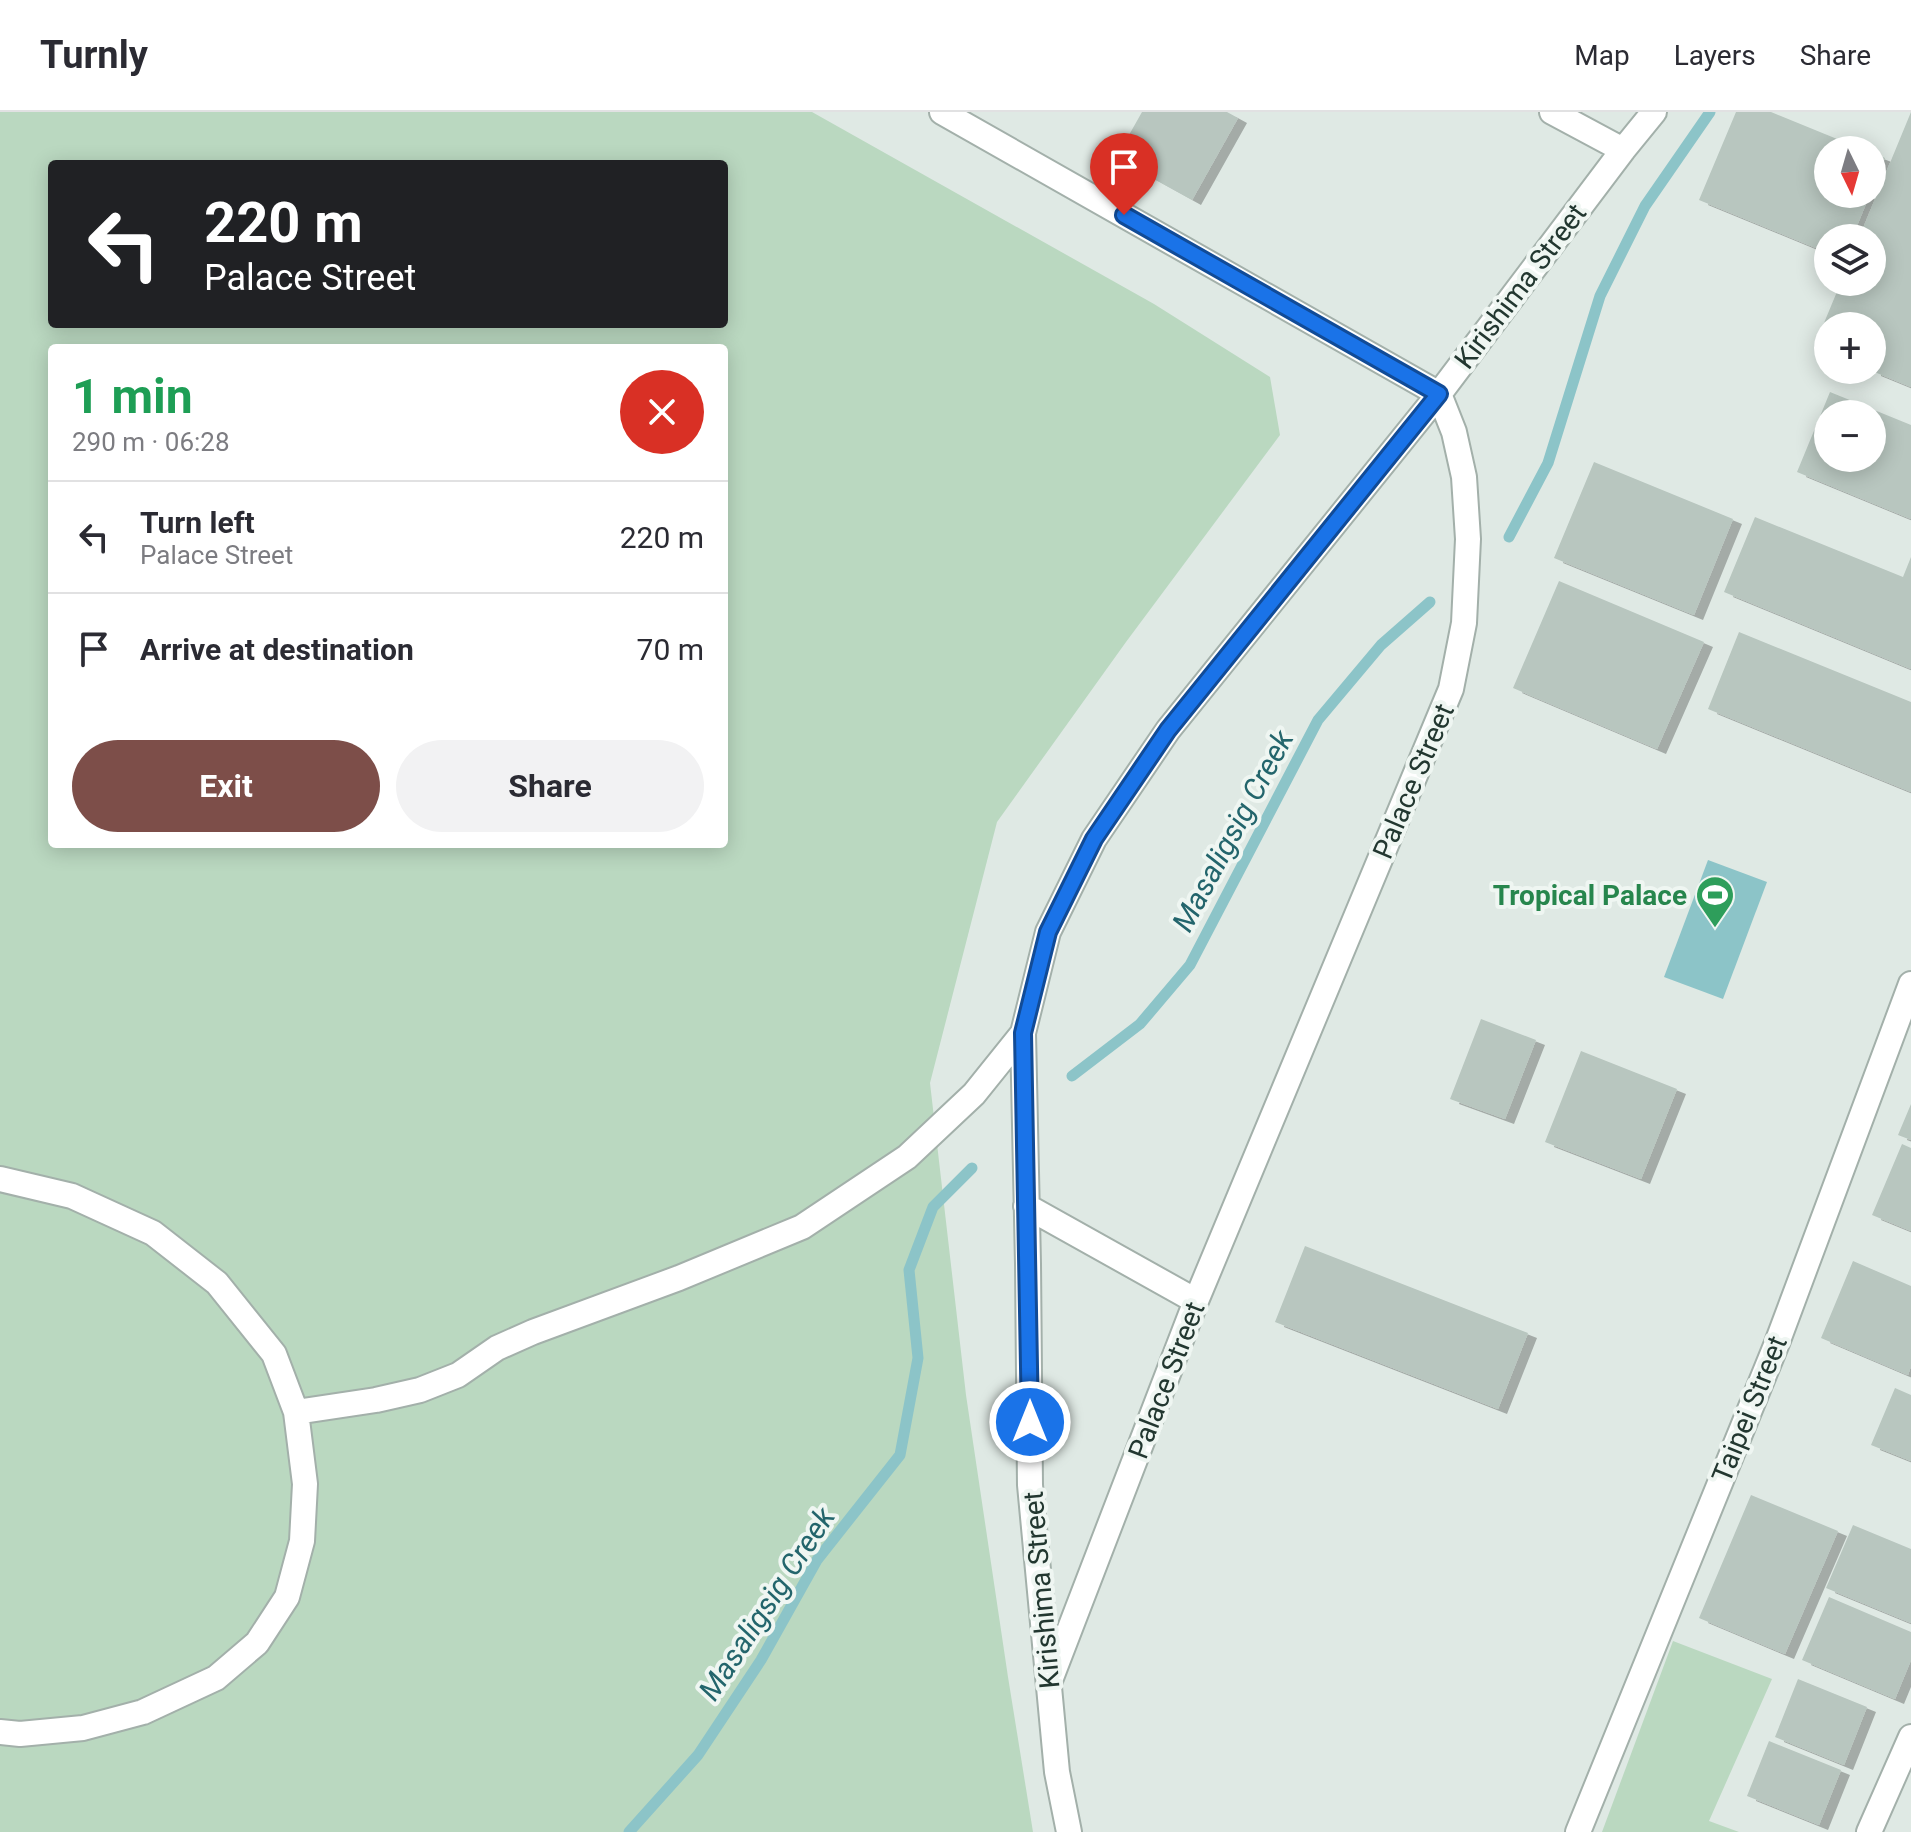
<!DOCTYPE html>
<html lang="en">
<head>
<meta charset="utf-8">
<style>
	:root { --surface:#fff; --page:#f2f2f3; --text:#2b2b33; --muted:#7c7c81; --line:#e1e1e2; --accent:#7d4e49 }
	body { margin:0; font-family:Roboto,sans-serif; background:var(--page); color:var(--text); height:100vh; display:flex; flex-direction:column; font-size:30px; white-space:nowrap }
	* { box-sizing:border-box; margin:0 }
	p { font-size:26px; color:var(--muted) }
	.icon { flex:none; width:44px; height:44px; fill:none; stroke:currentColor; stroke-width:2; stroke-linecap:round; stroke-linejoin:round }
	.map { position:relative; flex:1; overflow:hidden }
	.drawer { position:absolute; left:48px; top:232px; width:680px; height:504px; display:flex; flex-direction:column; background:var(--surface); border-radius:8px; box-shadow:0 4px 20px #0003 }
	.drawer>* { flex:none }
	.hud { position:absolute; left:48px; top:48px; width:680px; height:168px; border-radius:8px; box-shadow:0 4px 20px #0003; background:#202124; color:#fff; overflow:hidden }
	.needle { width:52px; rotate:175deg }
	.tools { position:absolute; left:1814px; top:24px; display:grid; gap:16px }
	.tools a { display:grid; place-items:center; width:72px; height:72px; border-radius:50%; background:var(--surface); box-shadow:0 4px 20px #0003; font-size:40px }
	.pin { position:absolute; display:grid; place-items:center; width:68px; height:68px; color:#fff; margin:-82px -34px; border-radius:50% 50% 50% 0; rotate:-45deg; box-shadow:0 0 8px #0007 }
	.pin .icon { rotate:45deg }
	.me { position:absolute; width:88px; margin:-44px; rotate:0deg; stroke-linejoin:round; filter:drop-shadow(0 0 6px #0008) }
	.turn { display:flex; align-items:center; gap:28px; height:168px; padding:0 24px; font-size:36px }
	.turn .icon { width:104px; height:104px; stroke-width:2.5 }
	.turn b { display:block; font-size:56px; line-height:68px }
	.round { display:grid; place-items:center; flex:none; width:84px; height:84px; border-radius:42px; background:var(--page) }
	.overview { display:flex; align-items:center; justify-content:space-between; height:136px; padding:0 24px }
	h1 { font-size:48px; font-weight:700; line-height:60px; color:#1e9e55 }
	.primary-button { display:flex; gap:16px; margin-top:auto; padding:16px 24px }
	.primary-button a { flex:1; height:92px; border-radius:48px; background:var(--accent); color:#fff; font-size:32px; font-weight:700; line-height:92px; text-align:center }
	.primary-button a+a { background:var(--page); color:var(--text) }
	ul { padding:0; list-style:none }
	li { display:flex; align-items:center; gap:24px; height:112px; padding:0 24px; border-top:2px solid var(--line) }
	li div { flex:1 }
	li b { display:block; font-size:30px }
	li em { font-style:normal }
	header { display:flex; align-items:center; gap:48px; box-sizing:border-box; height:112px; padding:0 40px; background:var(--surface); border-bottom:2px solid var(--line) }
	header strong { font-size:38px }
	nav { display:flex; gap:44px; margin-inline-start:auto; font-size:28px }
	.map>svg:first-child { display:block }
</style>
</head>
<body>
<header>
<strong>Turnly</strong>
<nav><a>Map</a><a>Layers</a><a>Share</a></nav>
</header>
<div class="map">
<svg width="1911" height="1720" viewBox="0 0 1911 1720">
	<defs>
		<filter id="shadow"><feDropShadow dx="9" dy="5" stdDeviation="0" flood-color="#0004"/></filter>
	</defs>
	<rect width="100%" height="100%" fill="#dfe9e4"/>
	<path fill="#bad8c0" fill-rule="evenodd" d="M0,0h812l342,192 116,73 10,58 -154,207 -129,180 -67,261 36,312 42,282 25,155h-1033zM52,52h672v160h-672zM52,236h672v496h-672z
		M1673,1529l99,38 -63,142 30,11h-137z"/>
	<path fill="#8cc4c8" d="M1708,748l59,22 -44,117 -59,-22z"/>
	<g fill="none" stroke-linecap="round" stroke-linejoin="round">
		<path stroke="#8cc4c8" stroke-width="11" d="M1509,425l39,-74 52,-167 45,-90 65,-94
			M1072,964l68,-52 50,-59 128,-245 63,-75 49,-43
			M629,1720l69,-77 63,-95 56,-100 83,-105 18,-97 -9,-88 24,-63 39,-39"/>
	</g>
	<path fill="#b8c6bf" fill-rule="evenodd" filter="url(#shadow)" d="M1142,0h85l11,6 -46,82 -76,-42z
		M1736,0h35l93,38h-36v44h42l-18,44h-24v15l-129,-53z
		M1911,0v275l-39,-16v-45h-44v27l-14,-6 27,-65h31v-44h-13z
		M1872,41l13,5 -13,30z
		M1830,280l81,33v94l-114,-47zM1828,302h44v44h-44z
		M1594,350l139,57 -39,96 -140,-57z
		M1755,405l148,60 8,-20v112l-187,-77z
		M1559,469l145,61 -47,107 -144,-61z
		M1739,520l172,70v90l-203,-83z
		M1481,907l55,21 -31,79 -55,-20z
		M1581,939l96,38 -36,90 -96,-37z
		M1911,992v36l-13,-5z
		M1902,1032l9,4v83l-39,-16z
		M1305,1134l223,87 -30,76 -223,-87z
		M1853,1149l58,25v80l-3,9 -87,-37z
		M1895,1276l16,7v66l-40,-16z
		M1751,1383l87,36 -53,123 -86,-36z
		M1853,1413l58,24v74l-85,-35z
		M1829,1485l82,35v28l-16,39 -93,-39z
		M1798,1567l69,28 -23,58 -69,-28z
		M1769,1629l72,29 -22,55 -72,-29z"/>
	<g fill="none" stroke-linecap="round" stroke-linejoin="round">
		<g stroke="#a3b0aa" stroke-width="28">
			<path id="minor" d="M942,0l497,282 15,38 10,45 4,62 -4,84 -13,66 -255,612 -147,382
				M1552,0l71,38
				M0,1067l72,17 81,37 64,50 57,71 22,58 9,72 -3,57 -15,56 -30,46 -41,35 -73,34 -60,16 -63,6 -20,-2
				M1026,1094l170,95
				M296,1300l80,-12 44,-10 38,-15 39,-27 36,-16 146,-54 123,-51 105,-70 67,-63 49,-61
				M1069,1720l-12,-60 -27,-287 -2,-221 -5,-231 25,-101 46,-93 74,-109 271,-336 184,-244 31,-38
				M1578,1720l199,-489 134,-359
				M1869,1720l42,-95"/>
		</g>
		<use href="#minor" stroke="#fff" stroke-width="24"/>
	</g>
	<g fill="none" stroke-linecap="round" stroke-linejoin="round">
		<g stroke="#114b97" stroke-width="20">
			<path id="route" d="M1030,1310l-7,-389 25,-101 46,-93 74,-109 271,-336 -315,-179"/>
		</g>
		<use href="#route" stroke="#1a73e8" stroke-width="14"/>
	</g>
	<defs>
		<g id="stadium-pin" transform="scale(2)"><path d="M0 17L-7.5 6A9.5 9.5 0 1 1 7.5 6Z" fill="#2e9e5b" stroke="#eff6f2"/><path d="M0-5a6.5 5 0 1 0 0 10a6.5 5 0 1 0 0-10ZM-3.5-1.8h7v3.6h-7Z" fill="#fff"/></g>
	</defs>
	<g fill-rule="evenodd">
		<use href="#stadium-pin" x="1715" y="783"/>
	</g>
	<g text-anchor="middle" stroke-width="8" stroke-linejoin="round" paint-order="stroke">
		<g font-size="28" fill="#223730" stroke="#eff6f2">
			<text transform="translate(1520 174) rotate(-53)" y="10">Kirishima Street</text>
			<text transform="translate(1413 669) rotate(-67)" y="10">Palace Street</text>
			<text transform="translate(1166 1268) rotate(-69)" y="10">Palace Street</text>
			<text transform="translate(1749 1297) rotate(-68)" y="10">Taipei Street</text>
			<text transform="translate(1041 1478) rotate(-95)" y="10">Kirishima Street</text>
		</g>
		<g font-size="28" font-weight="bold" fill="#27864d" stroke="#eff6f2" text-anchor="end">
			<text x="1687" y="793">Tropical Palace</text>
		</g>
		<g font-size="30" font-style="italic" fill="#23656c" stroke="#eff6f2">
			<text transform="translate(1233 719) rotate(-62)" y="10">Masaligsig Creek</text>
			<text transform="translate(767 1492) rotate(-57)" y="10">Masaligsig Creek</text>
		</g>
	</g>
</svg>
<div class="tools">
<a><svg class="needle" viewBox="-14 -14 28 28"><path d="M0-13l5 13h-10z" fill="#e53935"/><path d="M0 13l5-13h-10z" fill="#7c7c81"/></svg></a>
<a><svg class="icon" aria-label="layers" viewBox="0 0 24 24"><path d="M12 4l9 5-9 5-9-5zM3 14l9 5 9-5"/></svg></a>
<a>+</a>
<a>−</a>
</div>
<div class="pin" style="left:1124px;top:103px;background:#d93025"><svg class="icon" aria-label="arrive" viewBox="0 0 24 24"><path d="M6 21V4h12l-3 4 3 4H6"/></svg></div>
<svg class="me" style="left:1030px;top:1310px" viewBox="-20 -20 40 40"><circle r="17" fill="#1a73e8" stroke="#fff" stroke-width="3"/><path d="M0-11L8 9 0 5-8 9z" fill="#fff"/></svg>
<div class="hud">
<div class="turn"><svg class="icon" aria-label="left" viewBox="0 0 24 24"><path d="M17 20v-9H6M10 6l-5 5 5 5"/></svg><div><b>220 m</b>Palace Street</div></div>
</div>
<section class="drawer">
<div class="overview"><div><h1>1 min</h1><p>290 m · 06:28</p></div><a class="round" style="background:#d93025;color:#fff"><svg class="icon" aria-label="close" viewBox="0 0 24 24"><path d="M6 6l12 12M18 6L6 18"/></svg></a></div>
<ul>
<li><svg class="icon" aria-label="left" viewBox="0 0 24 24"><path d="M17 20v-9H6M10 6l-5 5 5 5"/></svg><div><b>Turn left</b><p>Palace Street</p></div><em>220 m</em></li>
<li><svg class="icon" aria-label="arrive" viewBox="0 0 24 24"><path d="M6 21V4h12l-3 4 3 4H6"/></svg><div><b>Arrive at destination</b></div><em>70 m</em></li>
</ul>
<div class="primary-button"><a>Exit</a><a>Share</a></div>
</section>
</div>
</body>
</html>
